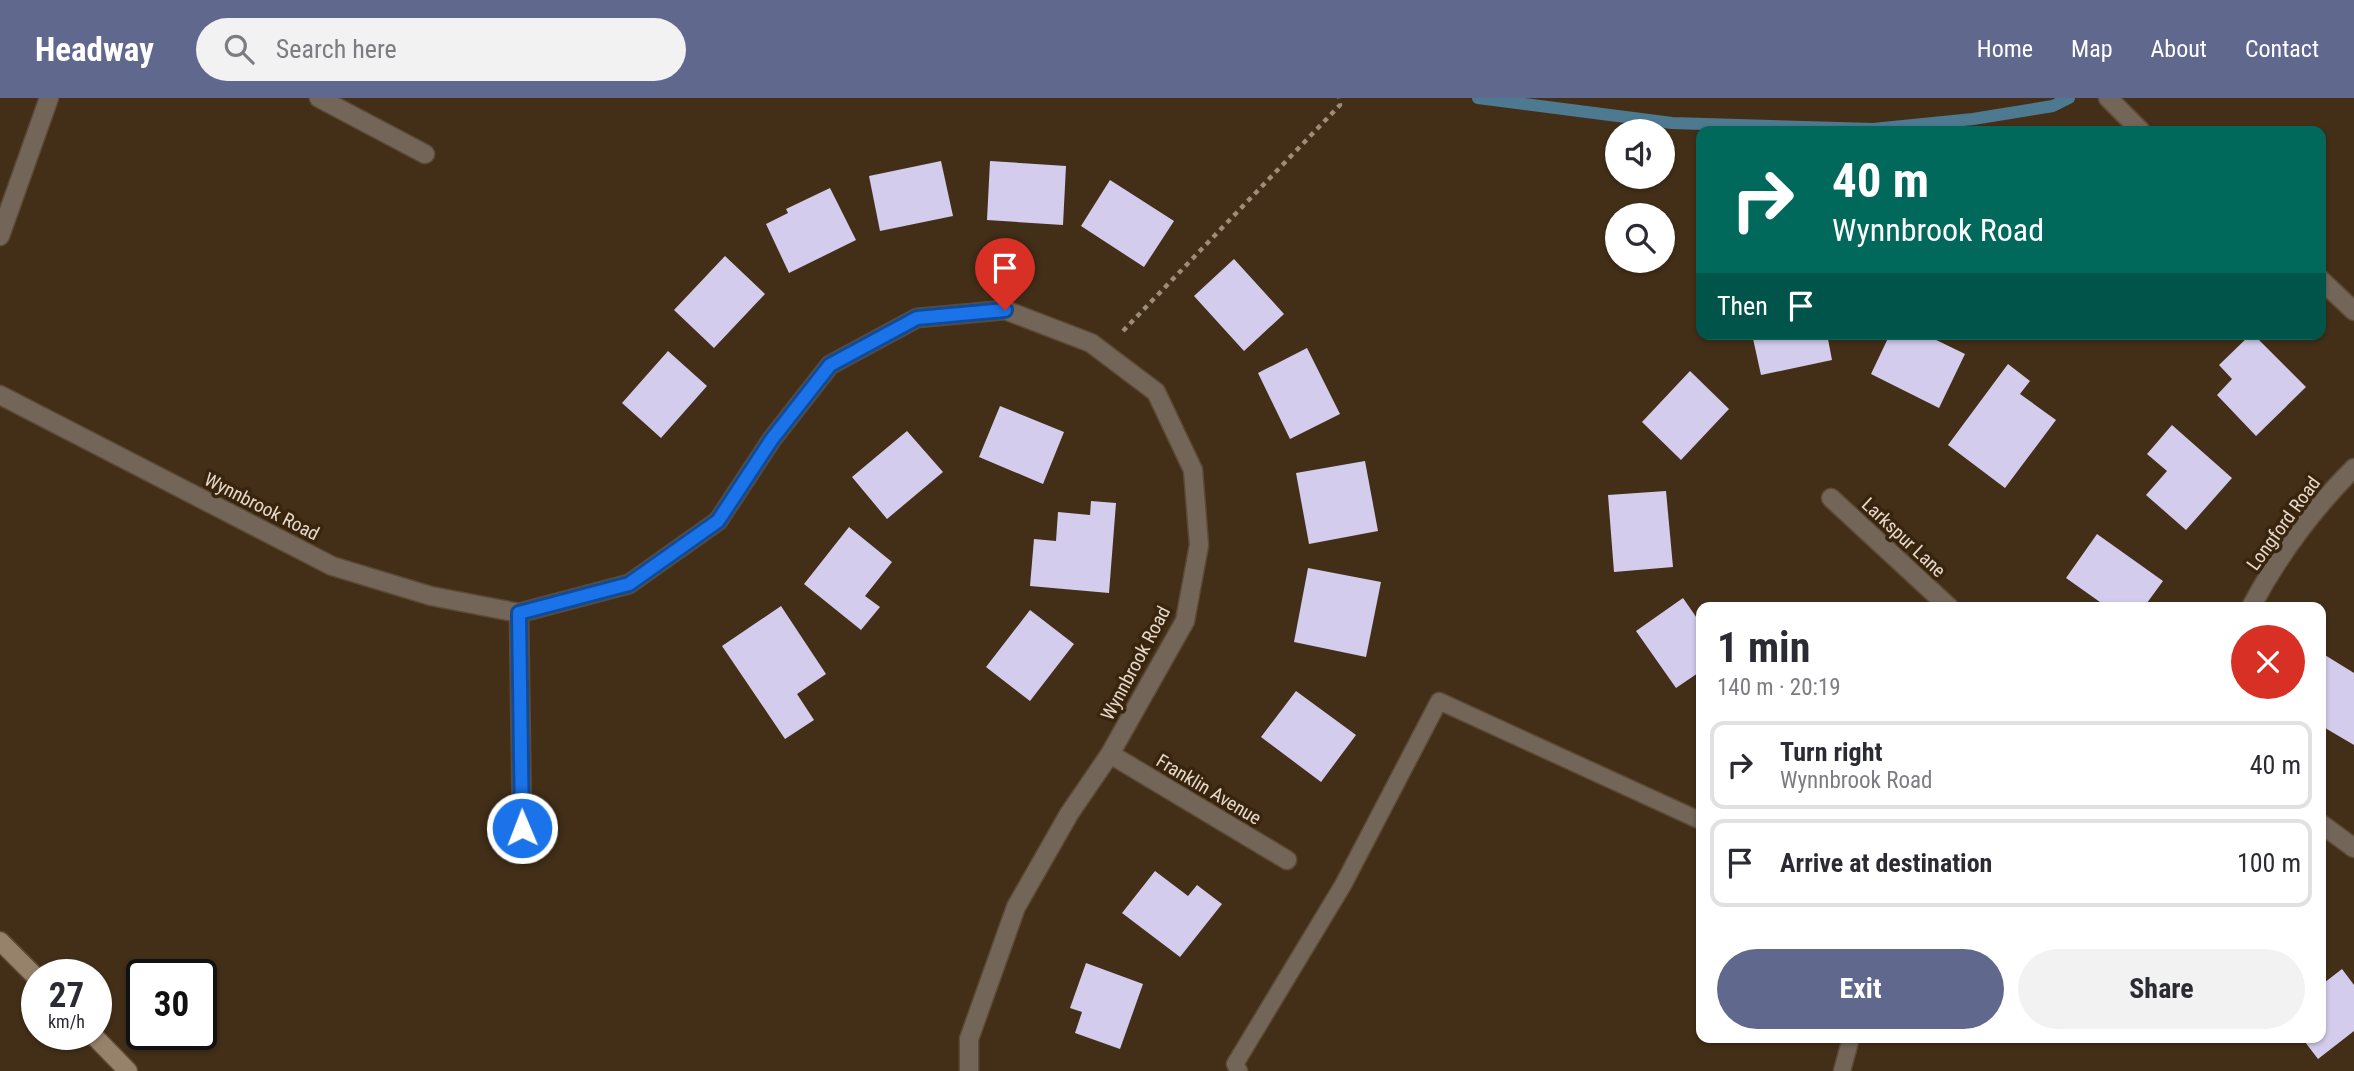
<!DOCTYPE html>
<html lang="en">
<head>
<meta charset="utf-8">
<style>
	:root { --surface:#fff; --page:#f2f2f3; --text:#2b2b33; --muted:#7c7c81; --line:#e1e1e2; --accent:#61688e }
	body { margin:0; font-family:"Roboto Condensed",sans-serif; background:var(--page); color:var(--text); height:100vh; display:flex; flex-direction:column; font-size:26px; white-space:nowrap }
	* { box-sizing:border-box; margin:0 }
	p { font-size:23px; color:var(--muted) }
	.icon { flex:none; width:38px; height:38px; fill:none; stroke:currentColor; stroke-width:2; stroke-linecap:round; stroke-linejoin:round }
	.map { position:relative; flex:1; overflow:hidden }
	.sheet { position:absolute; left:1696px; top:504px; width:630px; height:441px; display:flex; flex-direction:column; background:var(--surface); border-radius:14px; box-shadow:0 2px 5px #0004 }
	.sheet>* { flex:none }
	.guide { position:absolute; left:1696px; top:28px; width:630px; height:214px; border-radius:14px; box-shadow:0 2px 5px #0004; background:#00695c; color:#fff; overflow:hidden }
	.tools { position:absolute; left:1605px; top:21px; display:grid; gap:14px }
	.tools a { display:grid; place-items:center; width:70px; height:70px; border-radius:50%; background:var(--surface); box-shadow:0 2px 5px #0004; font-size:35px }
	.speed { position:absolute; left:21px; top:861px; display:flex; gap:14px; font-size:35px; font-weight:700; text-align:center }
	.speed>* { display:grid; place-content:center; width:91px; height:91px; border-radius:50%; background:var(--surface); box-shadow:0 2px 5px #0004; line-height:1 }
	.speed small { font-size:18px; font-weight:400 }
	.speed .limit { border:4px solid #111; border-radius:10px; background:#fff; color:#111 }
	.pin { position:absolute; display:grid; place-items:center; width:60px; height:60px; color:#fff; margin:-72px -30px; border-radius:50% 50% 50% 0; rotate:-45deg; box-shadow:0 0 7px #0007 }
	.pin .icon { rotate:45deg }
	.me { position:absolute; width:77px; margin:-38px; rotate:359deg; stroke-linejoin:round; filter:drop-shadow(0 0 5px #0008) }
	.turn { display:flex; align-items:center; gap:24px; height:147px; padding:0 21px; font-size:32px }
	.turn .icon { width:91px; height:91px; stroke-width:2.5 }
	.turn b { display:block; font-size:49px; line-height:60px }
	.then { display:flex; align-items:center; height:66px; padding:0 21px; background:#0003; gap:14px; font-size:26px }
	.round { display:grid; place-items:center; flex:none; width:74px; height:74px; border-radius:37px; background:var(--page) }
	.overview { display:flex; align-items:center; justify-content:space-between; height:119px; padding:0 21px }
	h1 { font-size:42px; font-weight:700; line-height:52px }
	.primary-button { display:flex; gap:14px; margin-top:auto; padding:14px 21px }
	.primary-button a { flex:1; height:80px; border-radius:42px; background:var(--accent); color:#fff; font-size:28px; font-weight:700; line-height:80px; text-align:center }
	.primary-button a+a { background:var(--page); color:var(--text) }
	ul { padding:0; list-style:none }
	li { display:flex; align-items:center; gap:21px; height:88px; margin:0 14px 10px; padding:0 7px; border:4px solid var(--line); border-radius:14px }
	li div { flex:1 }
	li b { display:block; font-size:26px }
	li em { font-style:normal }
	header { display:flex; align-items:center; gap:42px; box-sizing:border-box; height:98px; padding:0 35px; background:var(--accent); color:#fff }
	header strong { font-size:33px }
	nav { display:flex; gap:38px; margin-inline-start:auto; font-size:24px }
	.search { width:490px; height:63px; background:var(--page); display:flex; align-items:center; gap:18px; box-sizing:border-box; padding:0 24px; border-radius:38px; color:var(--muted); font-size:26px }
	.map>svg:first-child { display:block }
</style>
</head>
<body>
<header>
<strong>Headway</strong>
<div class="search"><svg class="icon" aria-label="search" viewBox="0 0 24 24"><circle cx="10" cy="10" r="6"/><path d="M15 15l6 6"/></svg>Search here</div>
<nav><a>Home</a><a>Map</a><a>About</a><a>Contact</a></nav>
</header>
<div class="map">
<svg width="2354" height="973" viewBox="0 0 2354 973">
	<rect width="100%" height="100%" fill="#432f18"/>
	<g fill="none" stroke-linecap="round" stroke-linejoin="round">
		<path stroke="#4e7a91" stroke-width="12" d="M1478,0l194,25 201,6 100,-10 80,-13 16,-8"/>
	</g>
	<path fill="#d4cced" d="M941,63l12,55 -73,15 -11,-55z
		M990,63l76,5 -3,59 -76,-5z
		M1110,82l64,41 -30,46 -63,-41z
		M830,90l26,52 -67,33 -23,-49 22,-11 -2,-4z
		M725,158l40,38 -51,54 -40,-38z
		M1234,161l50,55 -40,37 -50,-55z
		M1752,236h75l5,26 -71,15z
		M1890,236h34l41,20 -26,54 -68,-34z
		M2251,236h2l53,53 -50,49 -39,-41 15,-16 -13,-14z
		M1307,250l33,66 -50,25 -32,-66z
		M668,253l39,35 -46,52 -39,-35z
		M2008,266l22,17 -10,13 36,26 -51,68 -57,-43z
		M1690,273l39,38 -48,51 -39,-38z
		M1000,308l64,26 -21,52 -64,-27z
		M2172,327l60,53 -46,52 -40,-35 21,-24 -20,-17z
		M907,333l36,41 -56,47 -35,-42z
		M1365,363l13,70 -69,13 -13,-71z
		M1666,393l7,76 -59,5 -6,-77z
		M1091,403l25,2 -7,90 -79,-7 4,-47 22,2 2,-29 32,3z
		M849,429l43,35 -27,34 15,11 -19,23 -57,-46z
		M2097,436l66,47 -19,26h-37l-41,-29z
		M1308,470l73,14 -15,75 -72,-15z
		M1683,500l18,26v47l-25,17 -40,-57z
		M781,508l45,68 -29,20 17,26 -29,19 -63,-93z
		M1030,512l44,34 -44,57 -44,-34z
		M2320,554l34,21v72l-34,-20z
		M1296,593l60,44 -35,47 -60,-45z
		M1155,773l33,25 9,-11 25,19 -42,53 -58,-44z
		M1086,865l57,21 -23,65 -45,-16 7,-21 -12,-4z
		M2342,871l12,16v46l-36,28 -16,-21h18v-52z"/>
	<g fill="none" stroke-linecap="round" stroke-linejoin="round">
		<g stroke="#5d4a35" stroke-width="19">
			<path id="lane" d="M1239,973l-4,-7 108,-179 96,-184 262,120
				M1842,973l9,-33"/>
		</g>
		<g stroke="#5d4a35" stroke-width="21">
			<path id="street" d="M319,0l106,56
				M2108,0l33,33
				M0,138l49,-138
				M2320,181l34,32
				M0,297l332,171 99,30 88,17 110,-29 89,-63 54,-82 58,-74 87,-47 88,-8 86,33 65,49 37,78 6,75 -14,76 -75,133 -41,60 -53,93 -47,132v32
				M1831,400l118,109
				M2251,509c28,-53 61,-97 103,-139
				M519,515l3,215
				M1110,656l177,106
				M2320,725l34,25"/>
		</g>
		<g stroke="#5d4a35" stroke-width="21">
			<path id="secondary" d="M0,843l37,37
				M92,936l36,37"/>
		</g>
		<path stroke="#9c8c7a" stroke-width="4.5" stroke-dasharray="5 5" stroke-linecap="butt" d="M1123,233l217,-226 -1,-7"/>
		<use href="#lane" stroke="#736658" stroke-width="16"/>
		<use href="#street" stroke="#736658" stroke-width="18"/>
		<use href="#secondary" stroke="#96816b" stroke-width="18"/>
	</g>
	<g fill="none" stroke-linecap="round" stroke-linejoin="round">
		<g stroke="#114b97" stroke-width="18">
			<path id="route" d="M522,730l-3,-215 110,-29 89,-63 54,-82 58,-74 87,-47 88,-8"/>
		</g>
		<use href="#route" stroke="#1a73e8" stroke-width="12"/>
	</g>
	<g text-anchor="middle" stroke-width="7" stroke-linejoin="round" paint-order="stroke">
		<g font-size="19" fill="#e6d9cb" stroke="#39250e">
			<text transform="translate(262 408) rotate(27)" y="7">Wynnbrook Road</text>
			<text transform="translate(2283 425) rotate(-54)" y="7">Longford Road</text>
			<text transform="translate(1904 439) rotate(43)" y="7">Larkspur Lane</text>
			<text transform="translate(1135 565) rotate(-62)" y="7">Wynnbrook Road</text>
			<text transform="translate(1209 691) rotate(31)" y="7">Franklin Avenue</text>
		</g>
	</g>
</svg>
<div class="tools">
<a><svg class="icon" aria-label="sound" viewBox="0 0 24 24"><path d="M4 9h4l5-4v14l-5-4H4zM17 9q2 3 0 6"/></svg></a>
<a><svg class="icon" aria-label="search" viewBox="0 0 24 24"><circle cx="10" cy="10" r="6"/><path d="M15 15l6 6"/></svg></a>
</div>
<div class="speed"><div>27<small>km/h</small></div><div class="limit">30</div></div>
<div class="pin" style="left:1005px;top:212px;background:#d93025"><svg class="icon" aria-label="arrive" viewBox="0 0 24 24"><path d="M6 21V4h12l-3 4 3 4H6"/></svg></div>
<svg class="me" style="left:522px;top:730px" viewBox="-20 -20 40 40"><circle r="17" fill="#1a73e8" stroke="#fff" stroke-width="3"/><path d="M0-11L8 9 0 5-8 9z" fill="#fff"/></svg>
<div class="guide">
<div class="turn"><svg class="icon" aria-label="right" viewBox="0 0 24 24"><path d="M7 20v-9h11M14 6l5 5-5 5"/></svg><div><b>40 m</b>Wynnbrook Road</div></div>
<div class="then">Then<svg class="icon" aria-label="arrive" viewBox="0 0 24 24"><path d="M6 21V4h12l-3 4 3 4H6"/></svg></div>
</div>
<section class="sheet">
<div class="overview"><div><h1>1 min</h1><p>140 m · 20:19</p></div><a class="round" style="background:#d93025;color:#fff"><svg class="icon" aria-label="close" viewBox="0 0 24 24"><path d="M6 6l12 12M18 6L6 18"/></svg></a></div>
<ul>
<li><svg class="icon" aria-label="right" viewBox="0 0 24 24"><path d="M7 20v-9h11M14 6l5 5-5 5"/></svg><div><b>Turn right</b><p>Wynnbrook Road</p></div><em>40 m</em></li>
<li><svg class="icon" aria-label="arrive" viewBox="0 0 24 24"><path d="M6 21V4h12l-3 4 3 4H6"/></svg><div><b>Arrive at destination</b></div><em>100 m</em></li>
</ul>
<div class="primary-button"><a>Exit</a><a>Share</a></div>
</section>
</div>
</body>
</html>
